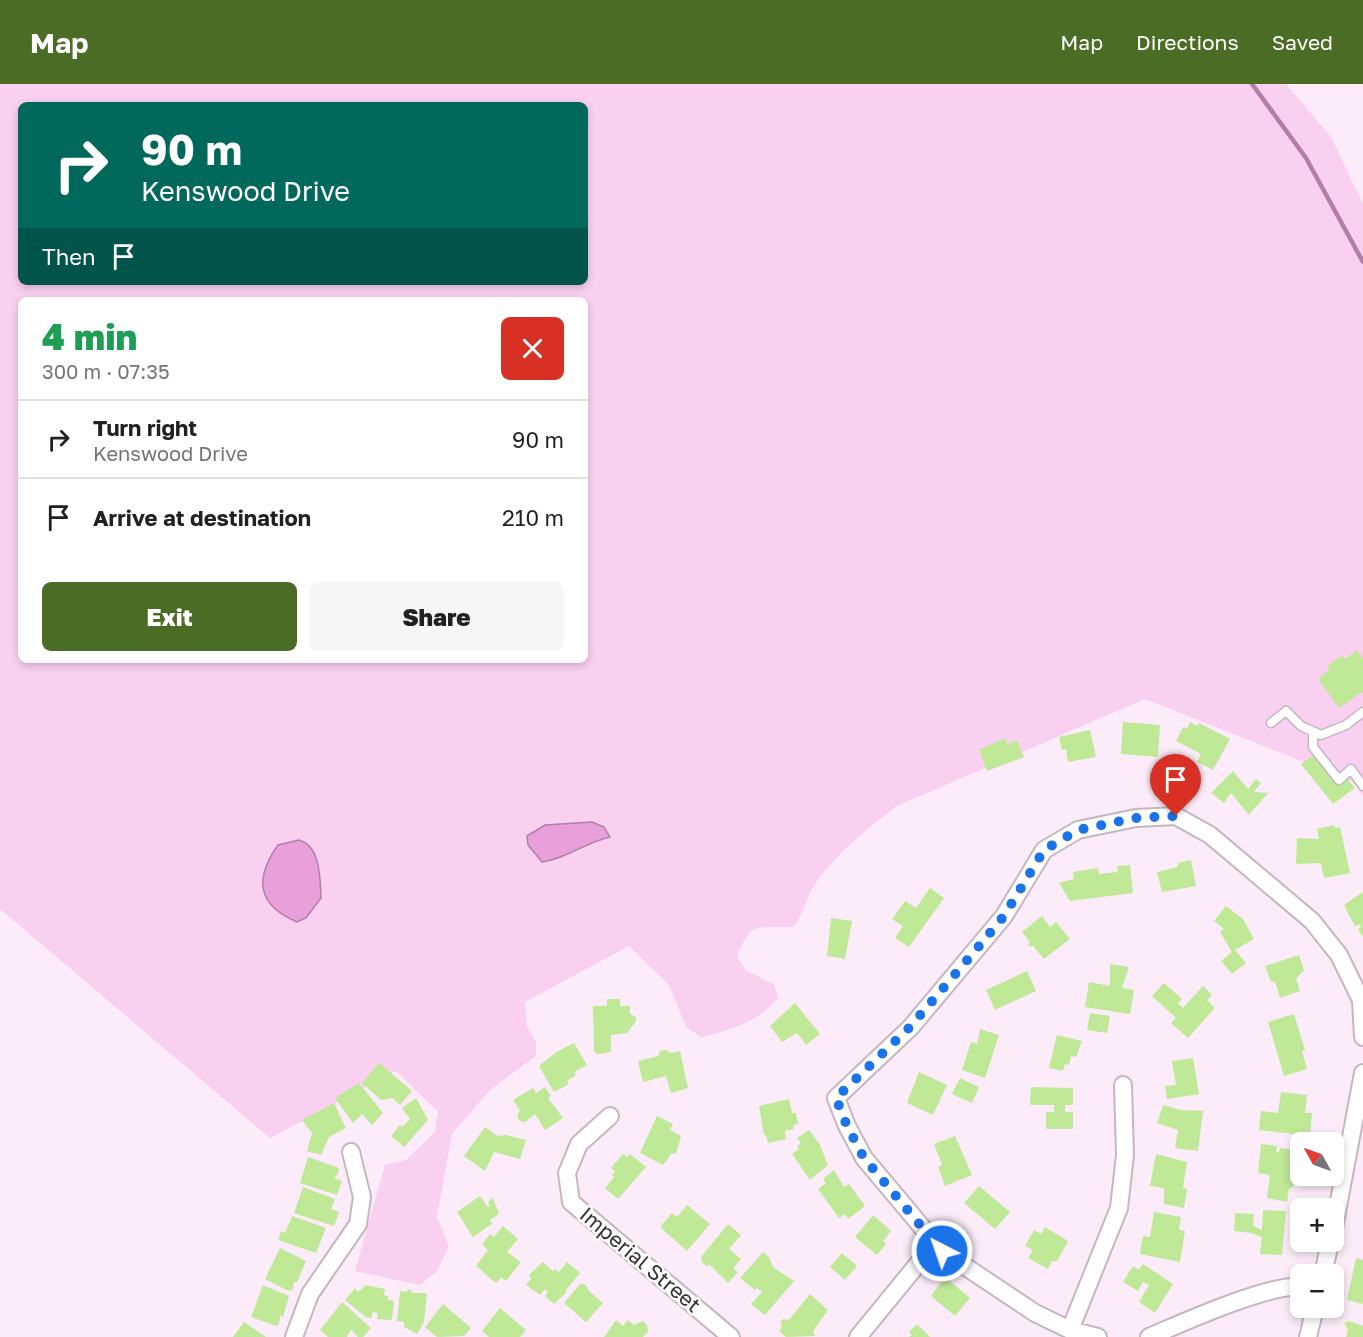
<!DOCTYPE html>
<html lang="en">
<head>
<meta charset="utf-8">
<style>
	:root { --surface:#fff; --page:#f6f6f6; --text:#202124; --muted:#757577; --line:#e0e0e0; --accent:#4b6c24 }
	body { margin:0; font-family:"Golos Text",sans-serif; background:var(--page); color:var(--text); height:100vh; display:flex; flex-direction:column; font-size:22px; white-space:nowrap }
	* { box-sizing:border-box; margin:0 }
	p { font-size:20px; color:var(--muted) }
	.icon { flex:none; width:33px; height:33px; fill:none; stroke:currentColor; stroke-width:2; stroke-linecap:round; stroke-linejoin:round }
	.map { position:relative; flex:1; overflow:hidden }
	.details { position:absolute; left:18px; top:213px; width:570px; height:366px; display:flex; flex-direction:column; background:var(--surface); border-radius:9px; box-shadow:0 3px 9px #0003 }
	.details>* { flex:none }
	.banner { position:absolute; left:18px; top:18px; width:570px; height:183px; border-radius:9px; box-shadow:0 3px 9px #0003; background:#00695c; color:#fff; overflow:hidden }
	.needle { width:39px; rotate:310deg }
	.fabs { position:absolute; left:1290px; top:1048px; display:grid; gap:12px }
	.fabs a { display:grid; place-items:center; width:54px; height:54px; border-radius:9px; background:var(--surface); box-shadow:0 3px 9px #0003; font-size:30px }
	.pin { position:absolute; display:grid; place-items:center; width:51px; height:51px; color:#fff; margin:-62px -26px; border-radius:50% 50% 50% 0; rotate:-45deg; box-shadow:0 0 6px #0007 }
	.pin .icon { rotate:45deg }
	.me { position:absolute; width:66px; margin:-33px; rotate:319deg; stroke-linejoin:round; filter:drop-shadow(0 0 4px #0008) }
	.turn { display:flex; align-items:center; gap:21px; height:126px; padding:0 24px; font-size:27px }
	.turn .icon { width:78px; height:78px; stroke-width:2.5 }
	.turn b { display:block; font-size:42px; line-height:51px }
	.then { display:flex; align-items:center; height:57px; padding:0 24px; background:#0003; gap:12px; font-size:22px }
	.round { display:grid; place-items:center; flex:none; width:63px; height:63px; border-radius:9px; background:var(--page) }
	.overview { display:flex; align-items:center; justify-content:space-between; height:102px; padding:0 24px }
	h1 { font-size:36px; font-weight:800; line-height:45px; color:#1e9e55 }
	.cta { display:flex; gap:12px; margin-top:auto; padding:12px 24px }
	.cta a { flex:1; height:69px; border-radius:9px; background:var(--accent); color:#fff; font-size:24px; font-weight:800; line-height:69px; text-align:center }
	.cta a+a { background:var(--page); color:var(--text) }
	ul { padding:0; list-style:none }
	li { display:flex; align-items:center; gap:18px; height:78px; padding:0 24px; border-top:2px solid var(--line) }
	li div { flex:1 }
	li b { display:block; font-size:22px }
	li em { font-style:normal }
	header { display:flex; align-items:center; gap:36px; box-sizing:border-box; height:84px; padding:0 30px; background:var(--accent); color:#fff }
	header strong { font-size:28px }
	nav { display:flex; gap:33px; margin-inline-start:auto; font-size:21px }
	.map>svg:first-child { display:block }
</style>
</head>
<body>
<header>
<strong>Map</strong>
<nav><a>Map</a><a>Directions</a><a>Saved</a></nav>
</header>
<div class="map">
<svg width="1363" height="1253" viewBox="0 0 1363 1253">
	<rect width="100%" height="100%" fill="#fcecf9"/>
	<path fill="#fad0f1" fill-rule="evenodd" d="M0,0h1286l45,53 32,67v592l-11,-15 -207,-82 -248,107c-30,23 -62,48 -83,80 -9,13 -10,29 -21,41 -34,1 -43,-7 -56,30l9,14 28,13 4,14c-20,24 -47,32 -77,39l-15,-10 -17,-42 -40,-39 -104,56 2,25 9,15v14l-46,34 -38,44 -15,83 12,30 -12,24 -17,14 -65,-14 30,-106 21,-5 29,-28 3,-20 -42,-41 -126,67 -270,-229zM21,21h564v177h-564zM21,216h564v360h-564z"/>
	<path fill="#e89fda" stroke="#b37ea9" stroke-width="1.5" d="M592,738l12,5 6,10c-24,5 -44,22 -68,25l-14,-17 -1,-9 18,-11z
		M299,756c22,6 21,39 22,58l-15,20 -9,4c-40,-17 -43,-43 -19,-77z"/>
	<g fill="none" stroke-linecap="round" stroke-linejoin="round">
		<path stroke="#b37ea9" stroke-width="4.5" d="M1252,0l54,74 57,104"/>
	</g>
	<path fill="#bfe897" d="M1357,566l6,8v36l-1,-2 -23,16 -21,-29 12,-9 -3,-4 15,-11 3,4z
		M1123,638l37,3 -2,32 -37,-3z
		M1190,638l7,4 2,-3 31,16 -17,31 -16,-8 4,-8 -25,-13 7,-14 4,2z
		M1090,646l6,27 -28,5 -2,-13 -4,1 -3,-13z
		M1005,654l2,6 10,-4 7,17 -37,14 -8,-21z
		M1315,670l23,30 9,-6 8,10 -22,16 -32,-40z
		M1233,687l15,18 8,-10 5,4 -7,9 14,1 -19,22 -18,-22 -7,10 -13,-10z
		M1334,741l1,3 5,-1 10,46 -26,5 -3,-15 -25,1 1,-26 22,1 -2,-10z
		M1191,776l5,26 -34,6 -5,-20 21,-5v-4z
		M1130,781l3,28 -63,8 -11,-18 15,-4 -1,-7 25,-4 1,6 19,-2 -1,-6z
		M930,804l14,10 -35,49 -14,-9 8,-12 -11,-7 13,-18 11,7z
		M1363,808v45l-5,-8 3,-2 -2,-3 -4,2 -11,-21z
		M1226,822l17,13 11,20 -19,11 11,13 -14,11 -11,-13 11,-9 -12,-20 4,-3 -10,-8z
		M1042,832l8,11 6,-5 14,17 -26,20 -12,-14 -2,2 -2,-3 2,-2 -8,-10z
		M831,834l21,3 -7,38 -18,-3z
		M1299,871l5,16 -8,7 4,13 -20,7 -5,-17 -4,1 -6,-16z
		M1110,880l19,3 -7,21 12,2 -4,24 -45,-7 4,-25 21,4z
		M1027,887l9,20 -41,19 -9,-20z
		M1164,899l18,16 -4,4 5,5 20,-22 9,9 -5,5 8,8 -27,30 -17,-15 5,-5 -24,-22z
		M607,915h13v7h10v8l6,3v4l-9,12 -16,2v17l-13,2 -4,-2 -1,-46h14z
		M795,919l25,31 -14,11 -9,-12 -15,9 -12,-16z
		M1090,929l20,3 -3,17 -20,-3z
		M1294,930l11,36 -3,1 5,18 -23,7 -16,-54z
		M980,945l19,6 -14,43 -23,-8 9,-28 6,2z
		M1057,951l25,6 -6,16 -5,-1 -2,9 -4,-1 -2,7 -14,-3z
		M574,959l13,22 -13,7 2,3 -9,6 2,3 -15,8 -15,-26 16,-13z
		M666,966l4,3 10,-2 8,37 -17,5 -5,-17 -23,6 -5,-21 20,-5 2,-5z
		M1193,974l6,36 -32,5 -2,-13 11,-1 -4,-24z
		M379,979l33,28 -12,14 -8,-7 -11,2 -19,-17z
		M919,988l28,13 -14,30 -26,-12z
		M960,994l19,9 -7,16 -20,-9z
		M359,999l24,30 -11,12 -10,-11 -9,9 -18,-25z
		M545,1003l6,9 -3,2 15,20 -18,12 -10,-16 -10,8 -5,-1 -3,-5 3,-6 -7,-10 20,-12 3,5z
		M1031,1003l42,1v17h-8v7h8v17h-27v-17h8v-7h-24z
		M1281,1008l26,3 -2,18h7l-2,23 -51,-6 2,-19 17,2z
		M416,1014l12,22 -24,27 -13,-11 9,-11 2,2 8,-8 -8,-11z
		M789,1015l3,14h4l2,11 -5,1 1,4 -9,2 1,8 -18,4 -2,-8h-2l-5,-29z
		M334,1019l12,25 -17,9 -8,18 -14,-4 5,-18 -10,-13z
		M1163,1021l18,5 22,1 -5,40 -23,-3 3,-18 -21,-7z
		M657,1032l16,8 -3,6 11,6 -5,18 -4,-1 -9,12 -23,-12z
		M485,1043l12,9 9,-1 20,5 -6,19 -26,-7 -9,19 -21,-15z
		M809,1046l10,13 9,22 -18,15 -18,-26 7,-5 -2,-3 4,-3 -4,-5z
		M955,1052l17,39 -27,11 -7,-19 4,-2 -8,-21z
		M1261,1060l16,2 -1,6h3l1,-4 20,3 -5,28 -3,9h-3l-2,14 -20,-4 3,-23 -12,-2z
		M623,1070l4,3 3,-3 16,13 -28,32 -13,-11 9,-11 -2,-2 3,-4 -4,-3z
		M1156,1070l31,8 -4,26 4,1 -3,19 -20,-4v-16l-14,-2z
		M308,1073l31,11 -1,6 -4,4 8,3 -5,14 -37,-12z
		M834,1086l10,17 5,-3 16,22 -17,13 -3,-5 -6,4 -21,-29 8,-6 -3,-4z
		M979,1102l31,26 -15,17 -31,-26z
		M303,1103l32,12 -4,10 8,3 -5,14 -40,-13z
		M480,1112l8,11 2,-1 -2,-4 5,-4 6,16 -9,6 2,4 -19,13 -16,-25z
		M687,1121l23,19 -23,27 -27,-24 12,-14 5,4z
		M1263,1126l23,1 -4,44 -22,-1 2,-17 -11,-4 -17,-2 1,-18 19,1 -1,12 9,4z
		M1154,1128l27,5 -2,13 6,1 -5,31 -40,-8 3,-18 7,1z
		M873,1131l18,16 -8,10 3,3 -9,11 -22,-18z
		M292,1132l34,12 -10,25 -38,-13 3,-9 4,2z
		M728,1140l13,11 -12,14 12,10 -8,9 5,4 -10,11 -18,-18 -4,1 -4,-4 -1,-5z
		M503,1142l15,13 -11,13 14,10 -15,19 -5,-4 -5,6 -20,-17 12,-16 -6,-6 8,-10 4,3z
		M1045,1143l23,14 -11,20h-5l-4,8 -20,-11 5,-8 -8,-4 9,-16 7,4z
		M280,1164l26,13 -9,21h-3l-1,7 -4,2 -24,-12z
		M763,1168l6,5 4,10 21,14 -29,34 -14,-11 11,-12 -5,-4 -2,2 -15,-12z
		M842,1169l15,13 -12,14 -15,-13z
		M1356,1174l7,2v44l-16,-4z
		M543,1178l10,9 2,-2 4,3 8,-10 13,11 -15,18 2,1 -13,12 -9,-8 3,-4 -3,-3 -5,6 -14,-10 5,-6 -2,-4z
		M1143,1180l30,20 -18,29 -16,-11 10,-17 -6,-3 -5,9 -15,-9 10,-16 6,4z
		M945,1193l25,21 -15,18 -24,-20z
		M580,1200h5l4,7 14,12 -17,19 -22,-19z
		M263,1201l26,11 -6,21 -3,-1 -1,8 -3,2 -25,-9z
		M366,1201l19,4 -1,6 4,1v4l6,1 -2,19 -15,-1 1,-6 -5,-1 -2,6h-4l-22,-18 10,-12 3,4z
		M409,1205l4,4h14l-3,29 -7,12 -13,-7v-5l-7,-1 3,-30 6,1z
		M810,1210l18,16 -15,21 2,5 -29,1 -7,-6 3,-4 -2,-5 3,-3 6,1z
		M342,1218l29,26 -8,9h-5l-7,-7 -4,7h-19l-8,-7z
		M443,1220l28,24 -7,8 -27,1 -12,-10z
		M500,1224l26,22 -6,7h-31l-7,-6z
		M616,1236l7,6 5,-6 6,5 9,-4 4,4 1,6 -5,6h-39z
		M1349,1237l14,5v11h-17l2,-7 -4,-7z
		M244,1238l22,15h-33z
		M917,1240l13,13h-21l3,-2 -3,-3z"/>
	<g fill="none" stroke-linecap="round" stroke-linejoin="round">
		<g stroke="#c5b6c1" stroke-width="11">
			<path id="lane" d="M1271,639l15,-12 15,15 20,9 25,-10 17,-13
				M1313,649v14l26,33 12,-11 12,17"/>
		</g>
		<g stroke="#c5b6c1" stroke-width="20">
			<path id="street" d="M610,1032l-31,28 -12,29 4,29 160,135
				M1334,1144l29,-155
				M1323,1191l7,-33
				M1070,1246l49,-122 6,-53 -2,-70
				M294,1253l16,-43 48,-70 4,-27 -11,-45
				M858,1253l77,-94
				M1098,1253l-28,-7 -35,-17 -93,-62 -78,-93 -17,-32 -11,-28 75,-71 93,-111 40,-66 34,-20 58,-12 40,-2 34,19 102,86 27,34 22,45 2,37
				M1149,1253c33,-14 119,-53 151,-50
				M1308,1253l7,-29"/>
		</g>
		<use href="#lane" stroke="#fff" stroke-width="8"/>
		<use href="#street" stroke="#fff" stroke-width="16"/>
	</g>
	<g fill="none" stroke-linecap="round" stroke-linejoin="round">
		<path stroke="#1a73e8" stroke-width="10" stroke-dasharray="0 18" d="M942,1167l-78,-93 -17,-32 -11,-28 74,-71 65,-76 29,-35 40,-66 34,-20 58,-12 40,-2"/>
	</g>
	<g text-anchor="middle" stroke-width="5" stroke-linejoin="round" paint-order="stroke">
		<g font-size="21" fill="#383237" stroke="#fff">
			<text transform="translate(640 1176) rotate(40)" y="7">Imperial Street</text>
		</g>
	</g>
</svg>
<div class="fabs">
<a><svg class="needle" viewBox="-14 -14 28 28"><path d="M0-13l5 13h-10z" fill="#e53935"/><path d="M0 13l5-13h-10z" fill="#757577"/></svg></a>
<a>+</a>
<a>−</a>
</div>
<div class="pin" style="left:1176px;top:732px;background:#d93025"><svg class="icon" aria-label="arrive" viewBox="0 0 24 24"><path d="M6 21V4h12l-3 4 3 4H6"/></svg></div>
<svg class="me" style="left:942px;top:1167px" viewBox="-20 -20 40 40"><circle r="17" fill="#1a73e8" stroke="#fff" stroke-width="3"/><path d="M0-11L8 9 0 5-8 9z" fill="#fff"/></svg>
<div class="banner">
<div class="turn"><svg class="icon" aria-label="right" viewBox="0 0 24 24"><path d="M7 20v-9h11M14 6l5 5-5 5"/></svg><div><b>90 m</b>Kenswood Drive</div></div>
<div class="then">Then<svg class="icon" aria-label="arrive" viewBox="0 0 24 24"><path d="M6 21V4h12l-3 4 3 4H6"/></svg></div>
</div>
<section class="details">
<div class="overview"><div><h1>4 min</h1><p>300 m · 07:35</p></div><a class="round" style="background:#d93025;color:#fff"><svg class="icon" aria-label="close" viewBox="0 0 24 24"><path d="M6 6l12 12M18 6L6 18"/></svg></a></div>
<ul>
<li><svg class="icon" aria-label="right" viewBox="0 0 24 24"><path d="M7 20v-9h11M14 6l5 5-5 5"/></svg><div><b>Turn right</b><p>Kenswood Drive</p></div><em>90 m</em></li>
<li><svg class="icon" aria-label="arrive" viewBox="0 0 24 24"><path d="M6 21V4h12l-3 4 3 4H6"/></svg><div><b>Arrive at destination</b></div><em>210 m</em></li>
</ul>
<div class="cta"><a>Exit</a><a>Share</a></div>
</section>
</div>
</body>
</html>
